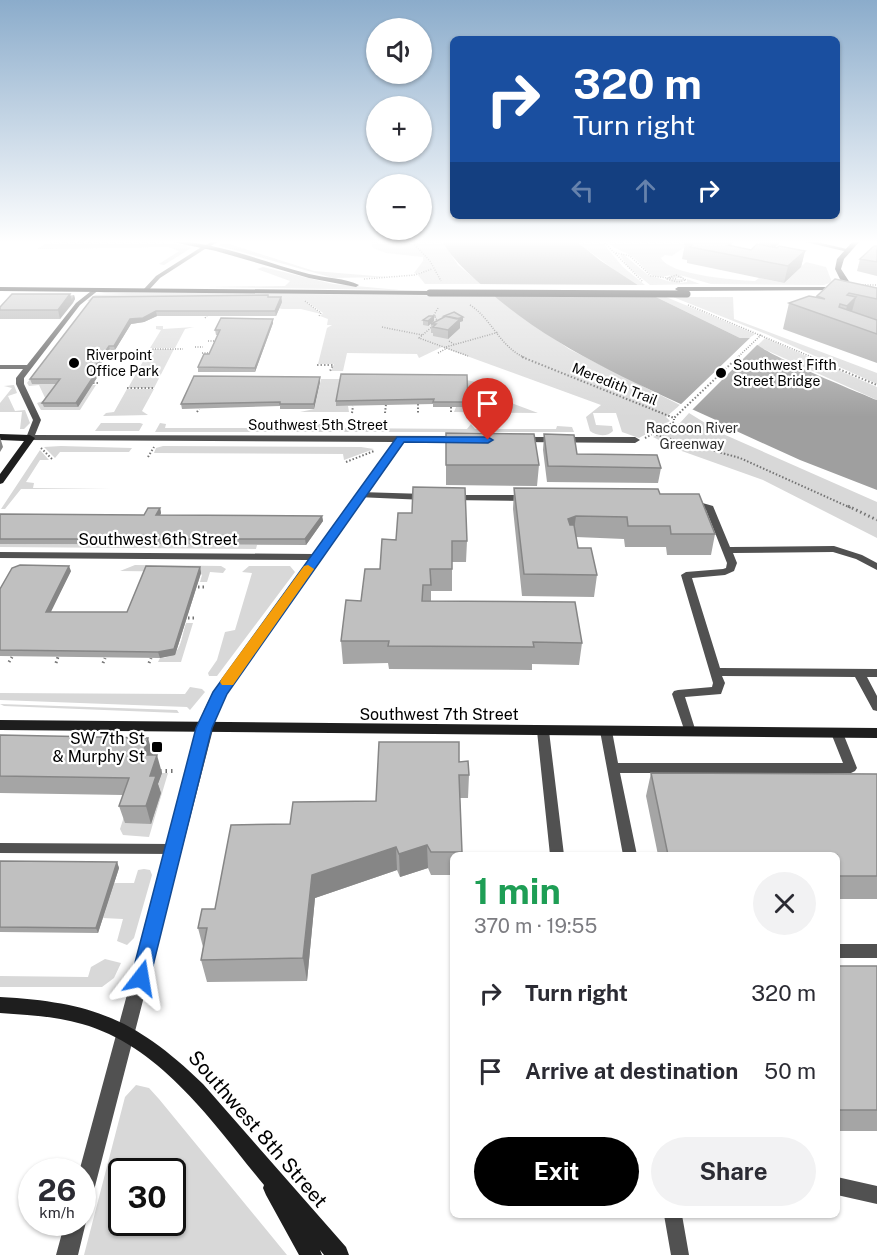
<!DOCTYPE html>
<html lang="en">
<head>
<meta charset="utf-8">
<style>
	:root { --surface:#fff; --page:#f2f2f3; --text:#2b2b33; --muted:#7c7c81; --accent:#000 }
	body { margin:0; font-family:"Public Sans",sans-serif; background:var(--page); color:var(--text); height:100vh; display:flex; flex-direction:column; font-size:22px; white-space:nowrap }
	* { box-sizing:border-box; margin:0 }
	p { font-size:20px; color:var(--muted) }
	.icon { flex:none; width:33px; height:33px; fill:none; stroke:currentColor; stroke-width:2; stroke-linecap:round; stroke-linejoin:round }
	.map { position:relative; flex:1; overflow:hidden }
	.panel { position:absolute; left:450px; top:852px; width:390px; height:366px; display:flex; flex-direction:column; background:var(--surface); border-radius:9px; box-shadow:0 2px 4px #0004 }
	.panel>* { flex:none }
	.top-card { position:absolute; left:450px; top:36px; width:390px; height:183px; border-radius:9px; box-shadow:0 2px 4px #0004; background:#1a4fa0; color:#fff; overflow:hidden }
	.tools { position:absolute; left:366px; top:18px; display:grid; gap:12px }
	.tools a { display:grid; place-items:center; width:66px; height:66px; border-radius:50%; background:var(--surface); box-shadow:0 2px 4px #0004; font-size:30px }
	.speed { position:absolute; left:18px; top:1158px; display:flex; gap:12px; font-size:30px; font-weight:700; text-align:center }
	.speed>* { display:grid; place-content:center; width:78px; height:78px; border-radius:50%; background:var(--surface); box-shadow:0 2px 4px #0004; line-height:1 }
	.speed small { font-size:15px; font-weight:400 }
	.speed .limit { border:3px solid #111; border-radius:9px; background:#fff; color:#111 }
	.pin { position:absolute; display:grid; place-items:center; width:51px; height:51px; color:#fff; margin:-62px -26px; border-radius:50% 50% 50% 0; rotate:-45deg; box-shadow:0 0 6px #0007 }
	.pin .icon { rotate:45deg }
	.me { position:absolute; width:66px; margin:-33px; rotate:14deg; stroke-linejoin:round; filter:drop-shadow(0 0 4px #0008) }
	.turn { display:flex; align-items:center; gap:21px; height:126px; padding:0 24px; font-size:27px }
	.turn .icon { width:78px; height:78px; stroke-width:2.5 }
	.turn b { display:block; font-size:42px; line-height:51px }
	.lanes { display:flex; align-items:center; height:57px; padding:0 24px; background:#0003; justify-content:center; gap:30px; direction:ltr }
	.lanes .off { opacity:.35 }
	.round { display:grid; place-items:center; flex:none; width:63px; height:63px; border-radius:32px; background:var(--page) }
	.summary { display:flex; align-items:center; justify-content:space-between; height:102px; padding:0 24px }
	h1 { font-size:36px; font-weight:700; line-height:45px; color:#1e9e55 }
	.button { display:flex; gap:12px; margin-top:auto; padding:12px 24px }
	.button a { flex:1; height:69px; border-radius:36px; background:var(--accent); color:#fff; font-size:24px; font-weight:700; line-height:69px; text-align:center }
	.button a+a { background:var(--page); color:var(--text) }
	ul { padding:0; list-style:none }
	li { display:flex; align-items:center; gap:18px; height:78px; padding:0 24px }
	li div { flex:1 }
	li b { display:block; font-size:22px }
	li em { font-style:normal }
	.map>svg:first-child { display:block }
</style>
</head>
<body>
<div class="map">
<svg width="877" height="1255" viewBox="0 0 877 1255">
	<rect width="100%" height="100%" fill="#fff"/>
	<path fill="#d8d8d8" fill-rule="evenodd" d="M112,241h39l41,5h-7l6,2 -27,17 -5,-1 20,-13 -11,-4 -131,2 12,-7z
		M370,241h72l16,24 23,19h-56l-7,-9 6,-5 -7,4 -3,-1 9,-12v-4l-37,-4 -13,-5z
		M576,241h25l22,26 22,18h-9l-7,-4z
		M606,241h87l-21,15 -7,-1 -4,3c8,17 74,22 94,23l4,-3 25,5 22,-21 20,5 6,15 -8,3 -113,-1 -31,-9 4,3h-17l4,-3c-25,7 -23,-8 -40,-19 -10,-7 -14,-5 -25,-15z
		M226,243l88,28 73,6 -54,1 -116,-33z
		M623,254l25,21 23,7 -3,-3h17l-6,4 8,-1v-3l13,5 -50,1 -22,-18 -8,-12z
		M263,267l70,17 67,6 -193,-3 78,-1 5,-5 -33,-12z
		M104,292l390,4 75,53 111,56 -14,12 4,4 -31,17 -17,-6 -6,-19h-23l3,12 16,1 1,5c-5,6 -17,5 -23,0l-4,-14 15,-12 -159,-58 -23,11 -2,-4 -70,-1 -4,18h-12l3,-7h-16l9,-36 5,-3h-5l1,-6 -8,-3 3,-3 -20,-14 18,15 -20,-5h-19l-35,-10 5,-5 -8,5 -157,2 8,-6 32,-1 -28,-1z
		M656,297h10l89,37 -5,4h-10z
		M673,297h60l1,22 143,54v11l-111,-50z
		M156,326h7v3l31,-2 -9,2 -10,19h-25l11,-18 -5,-1z
		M765,338l112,49v13l-120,-54z
		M150,349h24l-20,39h-26z
		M30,379l31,5 -16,23h32l15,-22h4l-16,25h-39l-4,-7 9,-3 -7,-15 -10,1 -2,-3z
		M321,379h21l-5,27h11l1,6h-49l14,-3z
		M467,380l8,2 -6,5 69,26 -84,-1z
		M14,385l3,8 -9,3 7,15 10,-1 5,13 -6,6h-4l2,-17h-22v-9l12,-15 -8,-2z
		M127,389h27l-12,22 6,4 -45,1 3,-3 8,-1z
		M689,413l34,21 154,68v36l-114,-58 -84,-30 -26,-13 27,-14z
		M101,423h39l3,1 -4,7h-44z
		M160,423l6,1 -1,4h143l5,-4h17l2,4 135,1 4,-5 4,5h81l1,-3 15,1 2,5h-419z
		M61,446l71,2 -3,4h-69l-5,6 -11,-11z
		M163,446l198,1 13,2 -30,11 -1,-6 -189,-1 2,-5z
		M40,450l9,10h-9l-14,22 8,1 -1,5 79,1h-91l-16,20h-4z
		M0,544l257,1 -1,4 -256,-2z
		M135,565l86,1 5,3 -3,4 -13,-1 -3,10h-7l2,-7 -3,-3 -79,-1z
		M249,566h41l5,6 -78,104h-8l-1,-3 9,-13 8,-28 10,-2 17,-57 -10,-1z
		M186,623h7l-12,39h-23l2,-4c22,-1 20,-17 26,-35z
		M190,687l12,2 3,3 -15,18 -3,-3 -187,-7v-7l185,1z
		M0,704l177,6 2,3 -175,-7z
		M162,773h6l-19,64 -26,-2 -3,-6 11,-34 24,-2z
		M144,869l6,1 2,5 -18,63 -7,7 -10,-4 6,-22 -20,-1 11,-35h20l4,-13z
		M105,959l16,4 -7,15 -12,9h-102v-11l88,1 3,-10z
		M136,1085l13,3 10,11 128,156h-203l41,-158zM122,1172h50v50h-50z"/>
	<path fill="#9f9f9f" d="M442,241h134l25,20 55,36 84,41h10c5,13 108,54 127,62v90l-77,-30 -66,-30 -15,-4 -1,-5c-82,-38 -165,-72 -233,-133 -17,-15 -32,-28 -43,-47z"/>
	<path fill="#fff" d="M476,284l166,1 21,12 -174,-1z
		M752,336l7,7 -70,70 -11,-6z"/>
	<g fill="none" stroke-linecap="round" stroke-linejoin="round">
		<path stroke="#737373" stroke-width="1.5" stroke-dasharray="1 1.5" stroke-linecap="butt" d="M420,241l-6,3 16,17 11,20
			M603,241l40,41
			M616,253l14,3 21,20 26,3
			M676,275l10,5 -8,2 -12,-3z
			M364,279l51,-4 17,-6
			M860,285h17
			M305,301l16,12 -2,3
			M470,305c23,15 30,43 56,53
			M688,305l126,53
			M438,308l-4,7 4,7
			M205,318l2,-2
			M433,326l-14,12 49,18
			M382,327l40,8
			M208,341h10
			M449,341l6,4
			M195,347h8
			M446,347l53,-15
			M150,349h33
			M202,353h10
			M438,353l9,-5
			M737,358l25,-24"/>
		<path stroke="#737373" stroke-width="2" stroke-dasharray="1.5 2" stroke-linecap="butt" d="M522,357l152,61 64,-61
			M810,357l67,28
			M317,365h16l-3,6
			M93,383h6
			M127,388h27
			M418,404v9
			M451,407v6
			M197,412l2,-3
			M352,413l1,-7
			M385,413l1,-9
			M653,434l87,24 111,50
			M645,438l29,-16v-3
			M41,448l11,11
			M148,457l6,-10
			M346,462l28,-11"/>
		<path stroke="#737373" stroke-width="3" stroke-dasharray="1.5 3" stroke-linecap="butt" d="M848,506l29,14
			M198,587h9
			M188,618h9
			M9,662l3,-5
			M56,663l2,-6
			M103,663l2,-5
			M149,663l2,-5"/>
		<path stroke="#737373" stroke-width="4" stroke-dasharray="1.5 4" stroke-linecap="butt" d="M160,771h13"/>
		<path fill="#515151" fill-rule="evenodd" d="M213,241h7l-13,7 -5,-1z
			M95,288l5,1 -20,16 -56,73v6l17,36 -8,20h-6l-1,-2 7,-18 -17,-36v-6l7,-9h-23v-4h27l49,-62z
			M360,492l65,2 4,3 -4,3 -68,-3 -1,-2z
			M452,495h75l4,3 -4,3 -78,-1v-4z
			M692,500l21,6 17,41 104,-1 28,9 15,8v7l-21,-11 -23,-7 -100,1 4,10 -3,8 -9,4 -33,3 28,90 157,1v8h-10l10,19v15l-4,-1 -18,-33 -133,-1 3,7 -4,11 -36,3 11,35 -2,3h-8l-14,-41 2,-3 4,-1 34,-3 1,-4 -32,-108 5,-3 37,-3 3,-1 1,-5 -21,-53 -17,-5v-4z
			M543,727l4,1 2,3 15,124h-14l-13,-124 2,-3z
			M606,727l4,1 2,3 6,32h225l-12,-30 2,-3h8l2,3 14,35 -2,3 -4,2h-231l17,82h-14l-23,-124 2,-3z
			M0,843l173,1 5,1 2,4 -2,4 -5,1 -173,-1z
			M837,944h40v14h-40z
			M837,1177l40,9v18l-40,-9z
			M664,1215h18l7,40h-18z"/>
		<path fill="#515151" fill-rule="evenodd" d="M801,241h12l38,9 -3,2z
			M203,246l5,1 -48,31 -12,13h-4v-2l12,-13z
			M30,435l431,1 5,3 -5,3h-57l-178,252 -8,16 -126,488 -3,7 -7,3v-36h-3l125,-462 11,-21 94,-129 -309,-2v-6l313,2 81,-112 -367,-2 -2,-2z
			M520,437h115l5,3 -5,3 -118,-1 -2,-2z
			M82,1214l4,8 -8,33h-22l9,-33h17z"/>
		<path fill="#1e1e1e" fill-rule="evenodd" d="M168,241c48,0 95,21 141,33 16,4 37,4 50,11l-3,2 -47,-9 -93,-27z
			M853,241h7l-16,18 -3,10 13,20 -3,2 -9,-8 -7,-14 2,-10z
			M0,287l430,4 4,2 -4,2 -430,-4z
			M840,287l3,2 -1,1 -164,1 -3,-2 3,-2z
			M0,434l30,1 5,3 -32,45 -3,1v-10l24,-33 -24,-1z
			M0,720l877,8v10l-877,-8z
			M0,997c92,5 136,22 203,87l143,163 3,8h-25l-4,-5 2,5h-23l-33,-60 -3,-7 1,-3c-50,-61 -103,-139 -182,-161 -27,-8 -55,-9 -82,-11z"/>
		<path stroke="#1e1e1e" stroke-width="7" d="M430,293l257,1"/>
	</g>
	<path fill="#a5a5a5" d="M760,241l19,3 -5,4 31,3 -4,16 -17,16 -97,-20v-3l-5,-1 3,-15 47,-2 -1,4 20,4 8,-5z
		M877,246v30l-20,-5 3,-12z
		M877,288v75l-94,-34 6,-26 27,-6 1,-1z
		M74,295l1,4 -15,20h-60v-12z
		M268,295l1,2h12l1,5 -6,14h-119l-13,6 -13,2 -16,26h-5l-14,21 2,5 -20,31h-34l-2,-4 14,-19h-24l-2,-5 63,-82z
		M444,316l19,5 -3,1v6l-12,11 -15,-3v-3h-2v-9l13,-7z
		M273,319v4l-18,49h-57v-5l11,-13 9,-19h-2l-1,-5z
		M423,320l11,1 -6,5 -5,-1z
		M467,375l1,32h-35v-3l-97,2v-5z
		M320,377v5l-6,27h-34v-3l-98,3 -1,-5z
		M446,433l93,32 -2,21 -91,-1z
		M544,434l33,20 84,14 -3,15 -111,-1 -4,-32z
		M514,488l146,6 55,40 -4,21h-44l-1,-8h-41l-1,-8 -48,-2 2,11 19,27 -3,22 -72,-1 -9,-87z
		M160,508l1,5 -1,2 162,1 1,5 -17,24 -306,-1v-30l144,1z
		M382,539l85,2 -1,21h-14v29h-21v10l151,42 -3,22 -47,-1v6l-143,-1 -1,-6 -45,1 -2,-23 20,-40 19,-32z
		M200,567l1,6 -26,82 -15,3 -160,-2v-67l71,-18 -21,41h77z
		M0,735l153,20 9,18 -4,11 3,9 -10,31 -26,-1 -6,-17 4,-11 -123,-2z
		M459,762l10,13 -1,23h-8l2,57h-9v20h-22l-3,-7 -28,9 -3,-7 -82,28 -8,83 -100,1 -6,-22 2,-13 -5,-19 92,-104 86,-23z
		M651,773l226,1v125h-40v-44h-179l-12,-59z
		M0,861l117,1 2,6 -21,65 -98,-1z
		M837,966h40v165h-40z"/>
	<path fill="#868686" d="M774,241h6l-1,3 -10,7 2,-8z
		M805,251l-4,16 -17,16 4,-17z
		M70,294l3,9 -13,16 -2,-9z
		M74,295l1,4 -2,4 -1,-4z
		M281,297l1,5 -6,14 -1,-5z
		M856,297l-7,25h-7l5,-16z
		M156,311l1,5 -13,6 -13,2 -16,26 -1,-4 16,-27z
		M434,316v5l-6,5v-5z
		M463,317v4l-3,1v6l-12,11v-9l4,-10z
		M273,319v4l-18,49v-4z
		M109,346l1,4 -17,26 -1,-5z
		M97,371l1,5 -20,31 -2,-4z
		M320,377v5l-6,27v-5z
		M0,437l3,10 -3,5z
		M160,508l1,5 -3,8 -2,-6z
		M322,516l1,5 -17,24 -1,-6z
		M576,516l-3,21 -5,-18z
		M69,566l2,5 -23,47 -2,-6z
		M200,567l1,6 -26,82 -15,3 -2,-6z
		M148,738l5,17h-11z
		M157,755l5,18 -4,11 3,9 -10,31 -5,-18 4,-30z
		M427,845l1,23 -28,9 -1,-23z
		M396,847l1,23 -82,28 -8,83 -4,-23 9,-83z
		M117,862l2,6 -21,65 -2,-5z"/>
	<path fill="#c0c0c0" stroke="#868686" stroke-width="1.5" d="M689,241h37l6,1 -4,3 23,5 6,-6 20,4 2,-2 26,5 -17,15 -98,-19 2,-2 -7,-1z
		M761,241h13l-3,2z
		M874,246h3v16l-17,-3z
		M835,279l42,9v11l-28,-6 -2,2 9,2 -9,9 -7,-2 -1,3 38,13v14l-88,-31 20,-7 16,3 -8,-3z
		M12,294h58l-12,16h-58v-3z
		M268,295v2h13l-6,14h-119l-13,7 -13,1 -16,27h-5l-17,25h5l-21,32h-34l18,-24h-30l63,-82z
		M454,312l9,5 -6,2 -13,-3z
		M429,316h5l-6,5 -5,-1z
		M446,316l14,3 -12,11 -15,-3 3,-3h-5z
		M221,318l52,1 -18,49 -57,-1 6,-13h5l11,-24h-5z
		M341,374l126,1 1,27h-35l1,-3 -98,2z
		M194,376l126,1 -6,27h-34v-2l-99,2z
		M446,433l88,1 5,31h-93z
		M544,434l30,1 3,19 80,1 4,13 -113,-2z
		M413,487l52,1 2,53h-15v28h-22l1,16h-8l-1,16 153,1 7,41 -49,-1 1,5 -146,-1 1,-5h-48l5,-41 15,1 4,-32h15l2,-30 14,1 2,-27h14z
		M514,488l144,1 2,5h39l16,40h-44l-1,-8h-42l-1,-9 -51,-1 -8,3 2,6h4l4,23h13l6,27 -73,-1z
		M148,508h12l-4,7 166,1 -17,23h-305v-25l144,1z
		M20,565l49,1 -23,46h81l19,-46 54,1 -26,82 -16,3 -158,-2v-61l12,-21z
		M0,735l148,3 -6,17h15l-7,21h6l-10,30h-27l10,-28 -129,-2z
		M379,742h80v20l9,-1 1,14h-10l3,77h-31l-4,-7 -28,9 -3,-7 -84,28 -9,83 -102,2 6,-32h-9l4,-19h13l16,-84 59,-1 3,-22 83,-1z
		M651,773l226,1v102h-40v-21h-169z
		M0,861l117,1 -21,66 -96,-1z
		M837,966h40v144h-40z"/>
	<linearGradient id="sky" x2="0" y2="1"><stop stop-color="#8baccb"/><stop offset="0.58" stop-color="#fff"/><stop offset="1" stop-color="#fff" stop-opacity="0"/></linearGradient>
	<rect width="877" height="417" fill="url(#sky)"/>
	<path fill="#1a73e8" stroke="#114b97" stroke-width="1.5" d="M397,437h91l5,3 -5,3 -84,-1 -177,252 -15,34 -62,250 -3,7 -6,3 -7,-3 -3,-7 65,-250 17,-36z"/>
	<path fill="#f59e0b" d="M308,565l6,4 -81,116h-11l-2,-3 2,-4 82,-112z"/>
	<g fill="#000" stroke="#fff" stroke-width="2">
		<circle cx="74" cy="363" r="6"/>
		<circle cx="721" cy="373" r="6"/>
		<rect x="151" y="741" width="12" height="12" rx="3"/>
	</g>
	<g text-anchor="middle" stroke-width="4.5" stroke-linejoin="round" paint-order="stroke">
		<g font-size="14" fill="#000" stroke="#fff" text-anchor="start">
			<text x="86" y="360">Riverpoint<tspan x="86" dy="16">Office Park</tspan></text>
			<text x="733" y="370">Southwest Fifth<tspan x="733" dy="16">Street Bridge</tspan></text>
		</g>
		<g font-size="14" fill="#000" stroke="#fff">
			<text transform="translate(615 384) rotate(22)" y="5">Meredith Trail</text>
			<text x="318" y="430">Southwest 5th Street</text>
		</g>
		<g font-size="14" fill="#2f2f2f" stroke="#fff">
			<text x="692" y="433">Raccoon River<tspan x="692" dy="16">Greenway</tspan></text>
		</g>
		<g font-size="16" fill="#000" stroke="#fff">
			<text x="158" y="545">Southwest 6th Street</text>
			<text x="439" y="720">Southwest 7th Street</text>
		</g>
		<g font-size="16" fill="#000" stroke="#fff" text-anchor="end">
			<text x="145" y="744">SW 7th St<tspan x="145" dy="18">&amp; Murphy St</tspan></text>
		</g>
		<g font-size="20" fill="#000" stroke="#fff">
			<text transform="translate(258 1129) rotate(49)" y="7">Southwest 8th Street</text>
		</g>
	</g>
</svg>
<div class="tools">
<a><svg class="icon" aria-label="sound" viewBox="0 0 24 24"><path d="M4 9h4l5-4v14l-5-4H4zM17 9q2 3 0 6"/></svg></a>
<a>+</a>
<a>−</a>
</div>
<div class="speed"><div>26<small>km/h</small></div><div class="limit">30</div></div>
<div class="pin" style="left:488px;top:440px;background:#d93025"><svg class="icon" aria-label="arrive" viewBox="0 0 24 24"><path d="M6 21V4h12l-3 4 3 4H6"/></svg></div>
<svg class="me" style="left:141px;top:978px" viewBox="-20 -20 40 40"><path d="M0-17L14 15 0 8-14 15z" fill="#1a73e8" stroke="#fff" stroke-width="4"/></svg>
<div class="top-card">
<div class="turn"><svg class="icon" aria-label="right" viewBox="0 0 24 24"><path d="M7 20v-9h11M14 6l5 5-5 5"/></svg><div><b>320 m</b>Turn right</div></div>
<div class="lanes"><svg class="icon off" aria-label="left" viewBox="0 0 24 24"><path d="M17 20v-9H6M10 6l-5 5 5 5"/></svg><svg class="icon off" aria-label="ahead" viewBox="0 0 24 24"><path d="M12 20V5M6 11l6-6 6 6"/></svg><svg class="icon" aria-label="right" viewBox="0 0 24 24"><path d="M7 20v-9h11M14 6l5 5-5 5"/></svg></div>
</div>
<section class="panel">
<div class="summary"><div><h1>1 min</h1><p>370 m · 19:55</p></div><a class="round"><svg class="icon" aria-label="close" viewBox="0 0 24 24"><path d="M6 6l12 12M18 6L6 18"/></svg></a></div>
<ul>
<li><svg class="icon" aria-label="right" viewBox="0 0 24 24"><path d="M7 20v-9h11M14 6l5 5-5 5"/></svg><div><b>Turn right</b></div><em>320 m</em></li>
<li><svg class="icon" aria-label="arrive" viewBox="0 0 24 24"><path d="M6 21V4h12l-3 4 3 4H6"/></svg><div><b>Arrive at destination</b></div><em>50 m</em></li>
</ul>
<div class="button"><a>Exit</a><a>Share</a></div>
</section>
</div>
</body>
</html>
